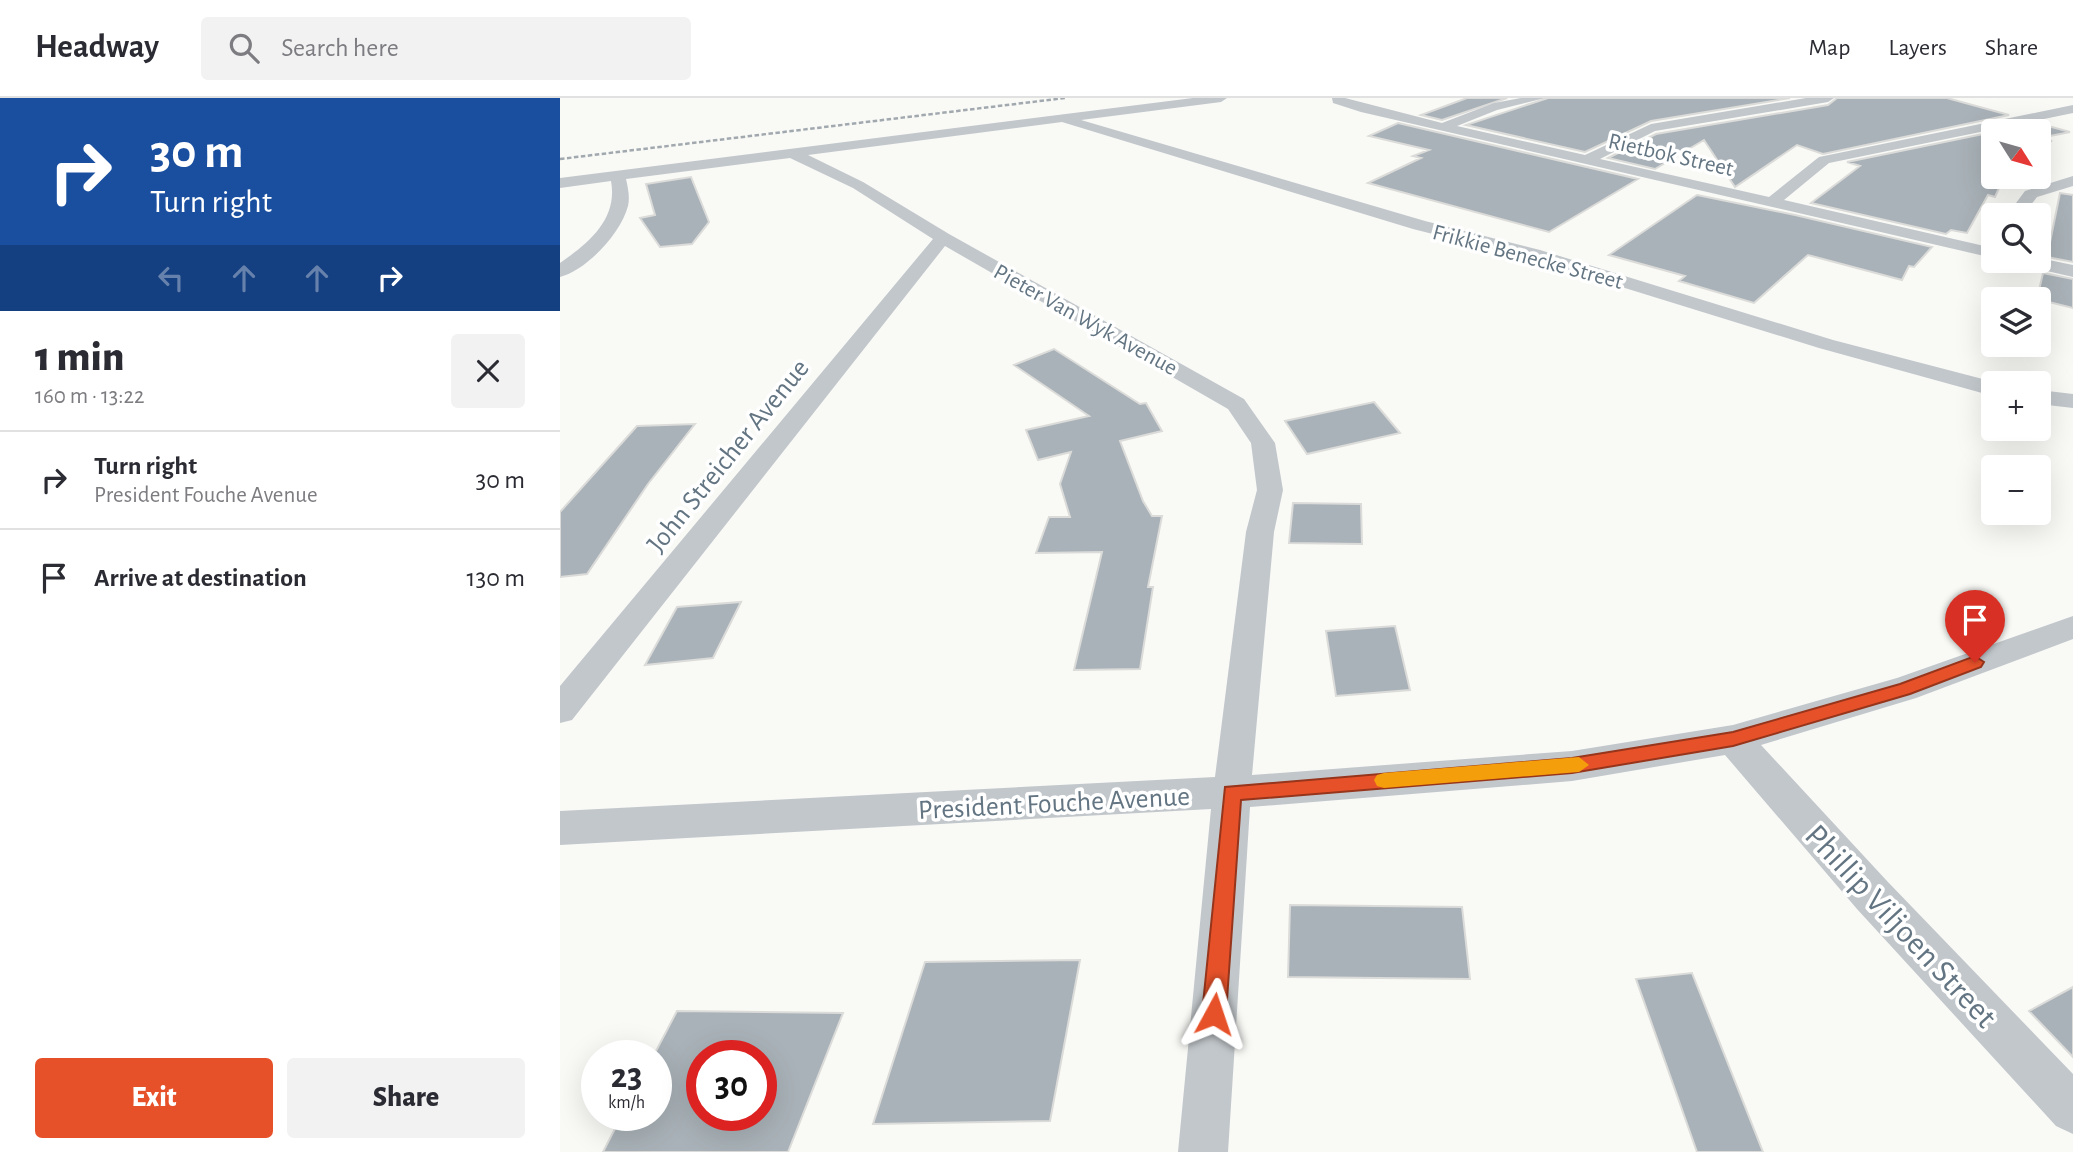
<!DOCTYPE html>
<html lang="en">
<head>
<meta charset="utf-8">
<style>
	:root { --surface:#fff; --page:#f2f2f3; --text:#2b2b33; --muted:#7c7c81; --line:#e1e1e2; --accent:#e65129 }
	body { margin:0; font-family:"Alegreya Sans",sans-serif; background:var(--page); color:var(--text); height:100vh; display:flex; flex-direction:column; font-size:26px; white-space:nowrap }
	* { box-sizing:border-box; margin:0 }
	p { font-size:23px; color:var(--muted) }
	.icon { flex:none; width:38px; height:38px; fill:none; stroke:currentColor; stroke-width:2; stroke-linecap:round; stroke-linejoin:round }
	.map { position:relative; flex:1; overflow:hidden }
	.drawer { display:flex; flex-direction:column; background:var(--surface); width:560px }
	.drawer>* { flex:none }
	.banner { background:#1a4fa0; color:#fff; overflow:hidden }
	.needle { width:46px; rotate:127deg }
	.controls { position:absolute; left:1421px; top:21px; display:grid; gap:14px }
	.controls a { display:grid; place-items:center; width:70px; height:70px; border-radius:7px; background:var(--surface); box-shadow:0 7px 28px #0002; font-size:35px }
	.speed { position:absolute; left:21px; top:942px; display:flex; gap:14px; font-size:35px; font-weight:700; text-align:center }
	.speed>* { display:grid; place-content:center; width:91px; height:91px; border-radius:50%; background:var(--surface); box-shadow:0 7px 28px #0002; line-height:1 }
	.speed small { font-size:18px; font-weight:400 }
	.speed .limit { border:10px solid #d22; background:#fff; color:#111 }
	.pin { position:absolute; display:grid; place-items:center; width:60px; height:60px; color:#fff; margin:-72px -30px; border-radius:50% 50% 50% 0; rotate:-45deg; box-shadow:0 0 7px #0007 }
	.pin .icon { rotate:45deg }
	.me { position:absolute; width:77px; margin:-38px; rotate:5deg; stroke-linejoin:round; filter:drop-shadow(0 0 5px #0008) }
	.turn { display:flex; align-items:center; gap:24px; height:147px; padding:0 35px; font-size:32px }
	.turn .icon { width:91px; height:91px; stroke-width:2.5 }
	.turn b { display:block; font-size:49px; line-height:60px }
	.lanes { display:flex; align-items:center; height:66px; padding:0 35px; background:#0003; justify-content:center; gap:35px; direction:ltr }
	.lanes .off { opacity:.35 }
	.round { display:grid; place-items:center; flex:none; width:74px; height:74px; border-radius:7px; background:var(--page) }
	.headline { display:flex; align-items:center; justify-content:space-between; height:119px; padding:0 35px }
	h1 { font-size:42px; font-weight:800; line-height:52px }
	.primary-button { display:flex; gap:14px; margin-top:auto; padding:14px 35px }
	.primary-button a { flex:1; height:80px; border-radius:7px; background:var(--accent); color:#fff; font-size:28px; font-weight:800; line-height:80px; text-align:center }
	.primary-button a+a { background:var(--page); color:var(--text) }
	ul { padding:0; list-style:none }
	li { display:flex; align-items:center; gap:21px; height:98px; padding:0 35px; border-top:2px solid var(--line) }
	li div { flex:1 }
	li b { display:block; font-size:26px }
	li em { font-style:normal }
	header { display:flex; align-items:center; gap:42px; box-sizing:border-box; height:98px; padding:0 35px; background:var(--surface); border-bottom:2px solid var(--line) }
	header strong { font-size:33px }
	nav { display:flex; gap:38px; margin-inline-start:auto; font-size:24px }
	.search { width:490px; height:63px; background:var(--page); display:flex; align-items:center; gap:18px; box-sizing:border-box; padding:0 24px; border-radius:7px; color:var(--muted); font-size:26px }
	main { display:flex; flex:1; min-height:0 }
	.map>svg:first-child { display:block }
</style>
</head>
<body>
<header>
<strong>Headway</strong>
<div class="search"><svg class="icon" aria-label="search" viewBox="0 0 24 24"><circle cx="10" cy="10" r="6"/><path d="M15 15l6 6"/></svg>Search here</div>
<nav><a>Map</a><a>Layers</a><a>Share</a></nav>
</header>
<main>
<section class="drawer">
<div class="banner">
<div class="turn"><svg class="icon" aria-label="right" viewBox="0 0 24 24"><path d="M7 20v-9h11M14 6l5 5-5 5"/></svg><div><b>30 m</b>Turn right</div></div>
<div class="lanes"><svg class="icon off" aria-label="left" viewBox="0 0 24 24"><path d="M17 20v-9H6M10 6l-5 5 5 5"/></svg><svg class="icon off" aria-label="ahead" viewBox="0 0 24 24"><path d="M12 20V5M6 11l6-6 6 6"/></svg><svg class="icon off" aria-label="ahead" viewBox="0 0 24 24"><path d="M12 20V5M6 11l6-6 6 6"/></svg><svg class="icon" aria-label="right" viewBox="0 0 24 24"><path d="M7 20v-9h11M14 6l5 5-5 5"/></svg></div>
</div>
<div class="headline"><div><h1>1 min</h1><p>160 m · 13:22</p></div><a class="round"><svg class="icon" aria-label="close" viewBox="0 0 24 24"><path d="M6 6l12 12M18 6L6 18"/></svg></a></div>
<ul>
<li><svg class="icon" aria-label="right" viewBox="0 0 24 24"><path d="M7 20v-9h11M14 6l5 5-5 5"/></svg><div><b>Turn right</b><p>President Fouche Avenue</p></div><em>30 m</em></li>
<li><svg class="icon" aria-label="arrive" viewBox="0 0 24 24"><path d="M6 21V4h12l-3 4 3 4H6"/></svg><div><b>Arrive at destination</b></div><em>130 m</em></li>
</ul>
<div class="primary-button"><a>Exit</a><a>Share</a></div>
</section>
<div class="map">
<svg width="1513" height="1054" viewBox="0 0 1513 1054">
	<rect width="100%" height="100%" fill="#f9f9f6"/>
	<path fill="#a9b2b8" stroke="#dbdbd9" stroke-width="2" fill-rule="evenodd" d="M907,0h40l-65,22 -21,-5z
		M988,0h242l-139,23 -66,31 -119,-27z
		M1277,0h110l62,17 -186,39 -26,-9 -62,42 -31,-47 -49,29 -47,-11 48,-24 172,-29z
		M838,25l240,56 -89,53 -181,-49 53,-25 -8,-2 16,-6 -60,-14z
		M1477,25l33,9 -30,6 12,3 -13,3v-13h-42z
		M1433,34v22l-4,1 4,1v21h11l-9,20 -7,-2 -21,38 -16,-3 -5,4 -135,-31 49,-37 -13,-4z
		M131,79l18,45 -17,22 -32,3 -20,-29 15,-3 -9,-31z
		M1500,95l13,2v67l-26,-5z
		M1137,97l98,20 137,32 -18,20 -5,-1 -7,14 -94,-25 -54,48 -75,-22 6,-5 -76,-21z
		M1483,175l30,6v29l-36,-9z
		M494,251l86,55 6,-1 16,28 -42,10 23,60 9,15h10l-14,71h5l-13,82 -66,1 28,-118 -66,1 13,-36h21l-10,-33 11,-32 -33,8 -12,-30 63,-14 -75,-51z
		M814,304l26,31 -93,21 -22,-33z
		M135,326l-47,60 -61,90 -27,3v-65l77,-86z
		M733,405l68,1 1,40 -73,-1z
		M181,504l-28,56 -68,7 32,-58z
		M835,528l15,64 -74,6 -10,-65z
		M730,807l172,2 8,72 -182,-2z
		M520,862l-30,161 -177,3 52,-162z
		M1132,875l71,179h-66l-61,-173z
		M1513,889v70l-44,-46z
		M117,913l166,2 -55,139h-185l19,-37h34v-64zM142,957h59v60h-59z"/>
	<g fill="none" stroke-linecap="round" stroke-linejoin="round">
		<path fill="#c2c7cb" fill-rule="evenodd" d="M633,0h34l-6,4 -140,18 344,101 115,29 293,90 165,43h-5v13l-174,-48 -291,-90 -115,-29 -351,-107 -254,33 55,27 86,52 295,165 31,44 8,47 -9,42 -22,243 320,-24 161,-26 164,-47 176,-62v23l-157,59 -155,47 126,136 186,193v60l-17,-8 -199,-217 -132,-154 -153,26 -322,26 -22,345h-50l33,-343 -651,36v-34l655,-34 31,-245 11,-42 -6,-47 -23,-34 -283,-163 -373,474 -12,3v-37l373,-447 -80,-51 -63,-30 -164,21c2,9 4,18 2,27 -7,27 -41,64 -68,71v-14c29,-20 58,-44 51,-82l-51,7v-10z
			M772,0h13l97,25 52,-20 27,-5h24l-48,12 -40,16 128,29 66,-31 155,-26h28l-6,4 -173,29 -55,28 169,38 50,-40 254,-52v8l-244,50 -45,37 209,48v10l-632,-146 -28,-9z
			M1513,78v10l-36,11 -14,18h-16l18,-24z
			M1479,160l34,7v12l-52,-12 -3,-4h21z
			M1479,292l34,4v14l-34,-4z"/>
		<path stroke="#a1a9af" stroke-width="2.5" stroke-dasharray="4.5 2.5" stroke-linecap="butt" d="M0,61l505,-61"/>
	</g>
	<path fill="#e65129" stroke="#96351b" stroke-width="2" d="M1415,558l9,6 -3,5 -71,27 -177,52 -161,27 -331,27 -15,214 -4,8 -8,3 -8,-3 -4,-8 23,-227 347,-29 161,-26 167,-48z"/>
	<path fill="#f59e0b" d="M1019,659l10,8 -10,7 -195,16 -7,-2 -3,-6 3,-5 7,-2z"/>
	<g text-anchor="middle" stroke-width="7" stroke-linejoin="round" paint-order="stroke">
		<g font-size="23" fill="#637582" stroke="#fff">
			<text transform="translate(1111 56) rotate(13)" y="8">Rietbok Street</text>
			<text transform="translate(968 158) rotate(15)" y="8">Frikkie Benecke Street</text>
			<text transform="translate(526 221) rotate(29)" y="8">Pieter Van Wyk Avenue</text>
		</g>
		<g font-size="28" fill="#637582" stroke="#fff">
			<text transform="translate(167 357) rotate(-51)" y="10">John Streicher Avenue</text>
			<text transform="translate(494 704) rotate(-3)" y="10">President Fouche Avenue</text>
		</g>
		<g font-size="33" fill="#637582" stroke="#fff">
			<text transform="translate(1342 827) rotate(47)" y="12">Phillip Viljoen Street</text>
		</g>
	</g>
</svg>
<div class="controls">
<a><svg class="needle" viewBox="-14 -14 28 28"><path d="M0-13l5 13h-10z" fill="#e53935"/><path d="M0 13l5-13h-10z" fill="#7c7c81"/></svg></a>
<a><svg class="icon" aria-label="search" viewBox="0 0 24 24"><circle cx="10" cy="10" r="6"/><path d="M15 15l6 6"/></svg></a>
<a><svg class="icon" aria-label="layers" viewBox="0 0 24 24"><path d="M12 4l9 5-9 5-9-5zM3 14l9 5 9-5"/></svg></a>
<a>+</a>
<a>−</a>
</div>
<div class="speed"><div>23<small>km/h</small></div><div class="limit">30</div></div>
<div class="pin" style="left:1415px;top:564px;background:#d93025"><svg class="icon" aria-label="arrive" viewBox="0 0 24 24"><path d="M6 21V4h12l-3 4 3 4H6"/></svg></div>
<svg class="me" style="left:654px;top:916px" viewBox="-20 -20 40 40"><path d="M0-17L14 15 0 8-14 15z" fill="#e65129" stroke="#fff" stroke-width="4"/></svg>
</div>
</main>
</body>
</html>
